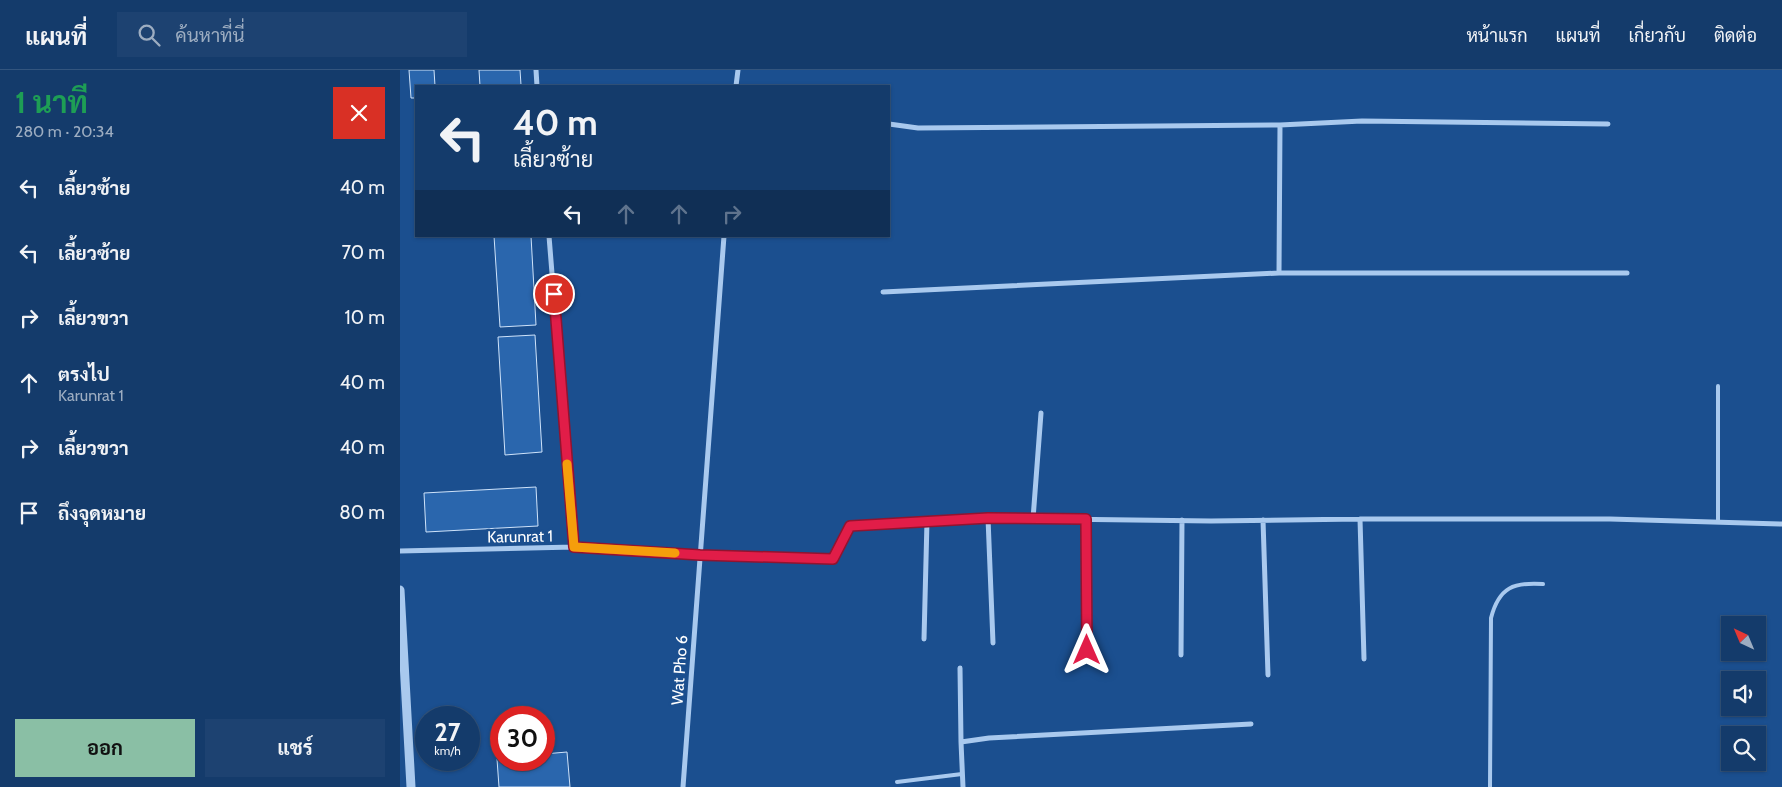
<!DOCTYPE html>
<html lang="th">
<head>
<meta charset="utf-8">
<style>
	:root { --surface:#143b6b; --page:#1d4271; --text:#f1f3f6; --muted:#9dadc1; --line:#33557e; --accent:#8abfa5 }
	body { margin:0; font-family:Cabin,Sarabun,sans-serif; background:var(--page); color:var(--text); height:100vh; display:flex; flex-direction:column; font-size:19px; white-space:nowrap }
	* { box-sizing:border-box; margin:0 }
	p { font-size:16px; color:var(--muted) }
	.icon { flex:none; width:28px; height:28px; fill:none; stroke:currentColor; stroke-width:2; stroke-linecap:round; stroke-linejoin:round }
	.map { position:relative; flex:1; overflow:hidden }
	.sheet { display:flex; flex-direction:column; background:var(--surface); width:400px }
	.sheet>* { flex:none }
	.hud { position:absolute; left:15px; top:15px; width:475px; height:152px; border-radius:0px; box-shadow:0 1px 4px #0004,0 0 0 1px var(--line); background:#143b6b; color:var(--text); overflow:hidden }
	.needle { width:32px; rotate:316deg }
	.fabs { position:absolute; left:1321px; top:546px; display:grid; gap:10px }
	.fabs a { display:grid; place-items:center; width:45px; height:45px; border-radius:0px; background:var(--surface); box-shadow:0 1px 4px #0004,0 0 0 1px var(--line); font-size:25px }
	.speed { position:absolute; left:15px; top:636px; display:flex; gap:10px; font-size:25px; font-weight:700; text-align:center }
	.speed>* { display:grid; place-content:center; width:65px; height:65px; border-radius:50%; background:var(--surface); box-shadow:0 1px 4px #0004,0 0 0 1px var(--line); line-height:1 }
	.speed small { font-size:12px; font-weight:400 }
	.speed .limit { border:8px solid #d22; background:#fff; color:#111 }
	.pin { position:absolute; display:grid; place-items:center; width:42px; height:42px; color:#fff; margin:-21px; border:2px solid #fff; border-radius:50%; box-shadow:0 1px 5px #0007 }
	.me { position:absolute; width:55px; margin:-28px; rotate:0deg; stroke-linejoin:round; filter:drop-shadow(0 0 4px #0008) }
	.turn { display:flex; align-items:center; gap:18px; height:105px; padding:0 15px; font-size:22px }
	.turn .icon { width:65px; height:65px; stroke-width:2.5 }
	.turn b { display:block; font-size:35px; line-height:42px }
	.lanes { display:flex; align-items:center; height:48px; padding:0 15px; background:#0003; justify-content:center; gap:25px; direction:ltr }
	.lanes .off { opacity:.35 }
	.round { display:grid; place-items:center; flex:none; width:52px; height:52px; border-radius:0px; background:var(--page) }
	.overview { display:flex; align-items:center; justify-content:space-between; height:85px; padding:0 15px }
	h1 { font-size:30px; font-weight:700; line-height:38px; color:#1e9e55 }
	.primary-button { display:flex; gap:10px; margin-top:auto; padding:10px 15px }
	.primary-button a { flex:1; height:58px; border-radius:0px; background:var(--accent); color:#111; font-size:20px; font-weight:700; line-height:58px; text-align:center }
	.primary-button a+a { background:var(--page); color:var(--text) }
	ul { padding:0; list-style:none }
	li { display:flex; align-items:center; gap:15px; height:65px; padding:0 15px }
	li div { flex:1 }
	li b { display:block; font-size:19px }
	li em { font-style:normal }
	header { display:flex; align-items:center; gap:30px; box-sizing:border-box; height:70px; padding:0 25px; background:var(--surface); border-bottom:1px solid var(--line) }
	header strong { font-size:24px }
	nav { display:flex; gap:28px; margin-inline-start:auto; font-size:18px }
	.search { width:350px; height:45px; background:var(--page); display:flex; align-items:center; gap:12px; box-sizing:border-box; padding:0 18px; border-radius:0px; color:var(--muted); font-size:19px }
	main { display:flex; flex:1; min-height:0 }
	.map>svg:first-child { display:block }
</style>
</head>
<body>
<header>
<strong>แผนที่</strong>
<div class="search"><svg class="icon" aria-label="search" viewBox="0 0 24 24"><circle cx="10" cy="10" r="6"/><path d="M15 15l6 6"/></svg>ค้นหาที่นี่</div>
<nav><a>หน้าแรก</a><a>แผนที่</a><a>เกี่ยวกับ</a><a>ติดต่อ</a></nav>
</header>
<main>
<section class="sheet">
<div class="overview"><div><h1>1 นาที</h1><p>280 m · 20:34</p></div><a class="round" style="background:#d93025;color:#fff"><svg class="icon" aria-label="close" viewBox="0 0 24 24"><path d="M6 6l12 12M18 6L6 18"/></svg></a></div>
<ul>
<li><svg class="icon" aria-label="left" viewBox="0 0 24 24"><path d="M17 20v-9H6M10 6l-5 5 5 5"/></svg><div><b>เลี้ยวซ้าย</b></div><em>40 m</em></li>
<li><svg class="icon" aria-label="left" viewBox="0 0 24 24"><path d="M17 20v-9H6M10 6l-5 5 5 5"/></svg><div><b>เลี้ยวซ้าย</b></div><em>70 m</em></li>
<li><svg class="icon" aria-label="right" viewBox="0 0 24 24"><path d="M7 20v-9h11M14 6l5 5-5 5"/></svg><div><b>เลี้ยวขวา</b></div><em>10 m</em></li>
<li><svg class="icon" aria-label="ahead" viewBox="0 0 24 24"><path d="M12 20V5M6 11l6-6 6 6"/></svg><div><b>ตรงไป</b><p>Karunrat 1</p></div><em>40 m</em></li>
<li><svg class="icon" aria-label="right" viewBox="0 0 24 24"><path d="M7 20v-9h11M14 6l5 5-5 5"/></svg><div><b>เลี้ยวขวา</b></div><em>40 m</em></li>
<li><svg class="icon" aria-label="arrive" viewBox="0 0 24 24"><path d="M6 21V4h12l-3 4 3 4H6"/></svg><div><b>ถึงจุดหมาย</b></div><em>80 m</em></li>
</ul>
<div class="primary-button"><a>ออก</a><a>แชร์</a></div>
</section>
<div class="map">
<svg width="1382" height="717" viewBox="0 0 1382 717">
	<rect width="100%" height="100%" fill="#1b4f8f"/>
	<path fill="#2a66ad" stroke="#cfe3fa" d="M9,0h25l1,16h-19v12h-5z
		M79,0h41l1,15 -41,1z
		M94,166h37l5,89 -36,2z
		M135,265l7,117 -37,3 -7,-118z
		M136,417l2,39 -112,6 -2,-39z
		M167,682l3,35h-71l-2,-28 4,-1v2h43v-6z"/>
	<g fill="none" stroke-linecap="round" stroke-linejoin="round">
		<path stroke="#a9c9ee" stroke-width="4" d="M1318,316v136
			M497,712l65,-8
			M1090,717l1,-169c8,-31 23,-36 52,-34"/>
		<path stroke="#a9c9ee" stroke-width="5" d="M136,0l1,16
			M336,16l2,-16
			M489,54l29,4 362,-3 82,-4 246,3
			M149,166l25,311
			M879,203l1,-148
			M483,222l396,-19h348
			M588,448l5,125
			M633,449l8,-106
			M686,449l1,131
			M960,449l4,140
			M863,450l5,155
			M0,481l174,-4 127,8 132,4 17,-33 138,-8 223,3 149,-2h250l172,5
			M524,569l3,-118
			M781,585l1,-135
			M560,598l1,74
			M283,717l41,-551
			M563,717l-2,-45 28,-4 262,-14"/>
		<path stroke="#a9c9ee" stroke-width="9" d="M0,520l11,197"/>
	</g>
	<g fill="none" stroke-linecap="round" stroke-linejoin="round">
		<g stroke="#92132f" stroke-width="12">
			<path id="route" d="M154,224l20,253 126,8 133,4 17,-33 138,-8 98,1 1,131"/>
		</g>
		<use href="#route" stroke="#e11d48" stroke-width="9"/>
		<path stroke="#f59e0b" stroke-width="9" d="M167,394l7,83 101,6"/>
	</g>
	<g text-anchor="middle" stroke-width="5" stroke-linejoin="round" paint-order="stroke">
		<g font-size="16" fill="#fff" stroke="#1b4f8f">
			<text transform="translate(120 466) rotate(-1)" y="6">Karunrat 1</text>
			<text transform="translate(279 600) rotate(-86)" y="6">Wat Pho 6</text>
		</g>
	</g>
</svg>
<div class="fabs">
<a><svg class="needle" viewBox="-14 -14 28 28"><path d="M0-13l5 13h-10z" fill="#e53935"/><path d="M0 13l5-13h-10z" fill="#9dadc1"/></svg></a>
<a><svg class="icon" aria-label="sound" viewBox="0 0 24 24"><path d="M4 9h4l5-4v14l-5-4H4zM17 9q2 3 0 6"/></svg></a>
<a><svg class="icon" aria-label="search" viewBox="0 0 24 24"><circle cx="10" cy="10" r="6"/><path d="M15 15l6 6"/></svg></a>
</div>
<div class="speed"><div>27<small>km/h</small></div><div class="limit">30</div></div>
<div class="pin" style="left:154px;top:224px;background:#d93025"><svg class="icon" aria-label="arrive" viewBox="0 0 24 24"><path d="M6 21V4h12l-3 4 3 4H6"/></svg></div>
<svg class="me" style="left:687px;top:580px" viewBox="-20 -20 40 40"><path d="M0-17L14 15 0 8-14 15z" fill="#e11d48" stroke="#fff" stroke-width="4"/></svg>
<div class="hud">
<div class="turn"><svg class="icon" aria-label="left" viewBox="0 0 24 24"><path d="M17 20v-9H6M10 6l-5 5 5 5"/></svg><div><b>40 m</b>เลี้ยวซ้าย</div></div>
<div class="lanes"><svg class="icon" aria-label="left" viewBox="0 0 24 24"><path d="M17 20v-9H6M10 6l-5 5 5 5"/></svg><svg class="icon off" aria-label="ahead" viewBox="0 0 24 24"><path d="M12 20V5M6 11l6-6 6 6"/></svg><svg class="icon off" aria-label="ahead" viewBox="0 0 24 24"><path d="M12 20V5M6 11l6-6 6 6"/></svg><svg class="icon off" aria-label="right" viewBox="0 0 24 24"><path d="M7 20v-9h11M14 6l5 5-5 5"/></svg></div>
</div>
</div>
</main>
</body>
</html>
